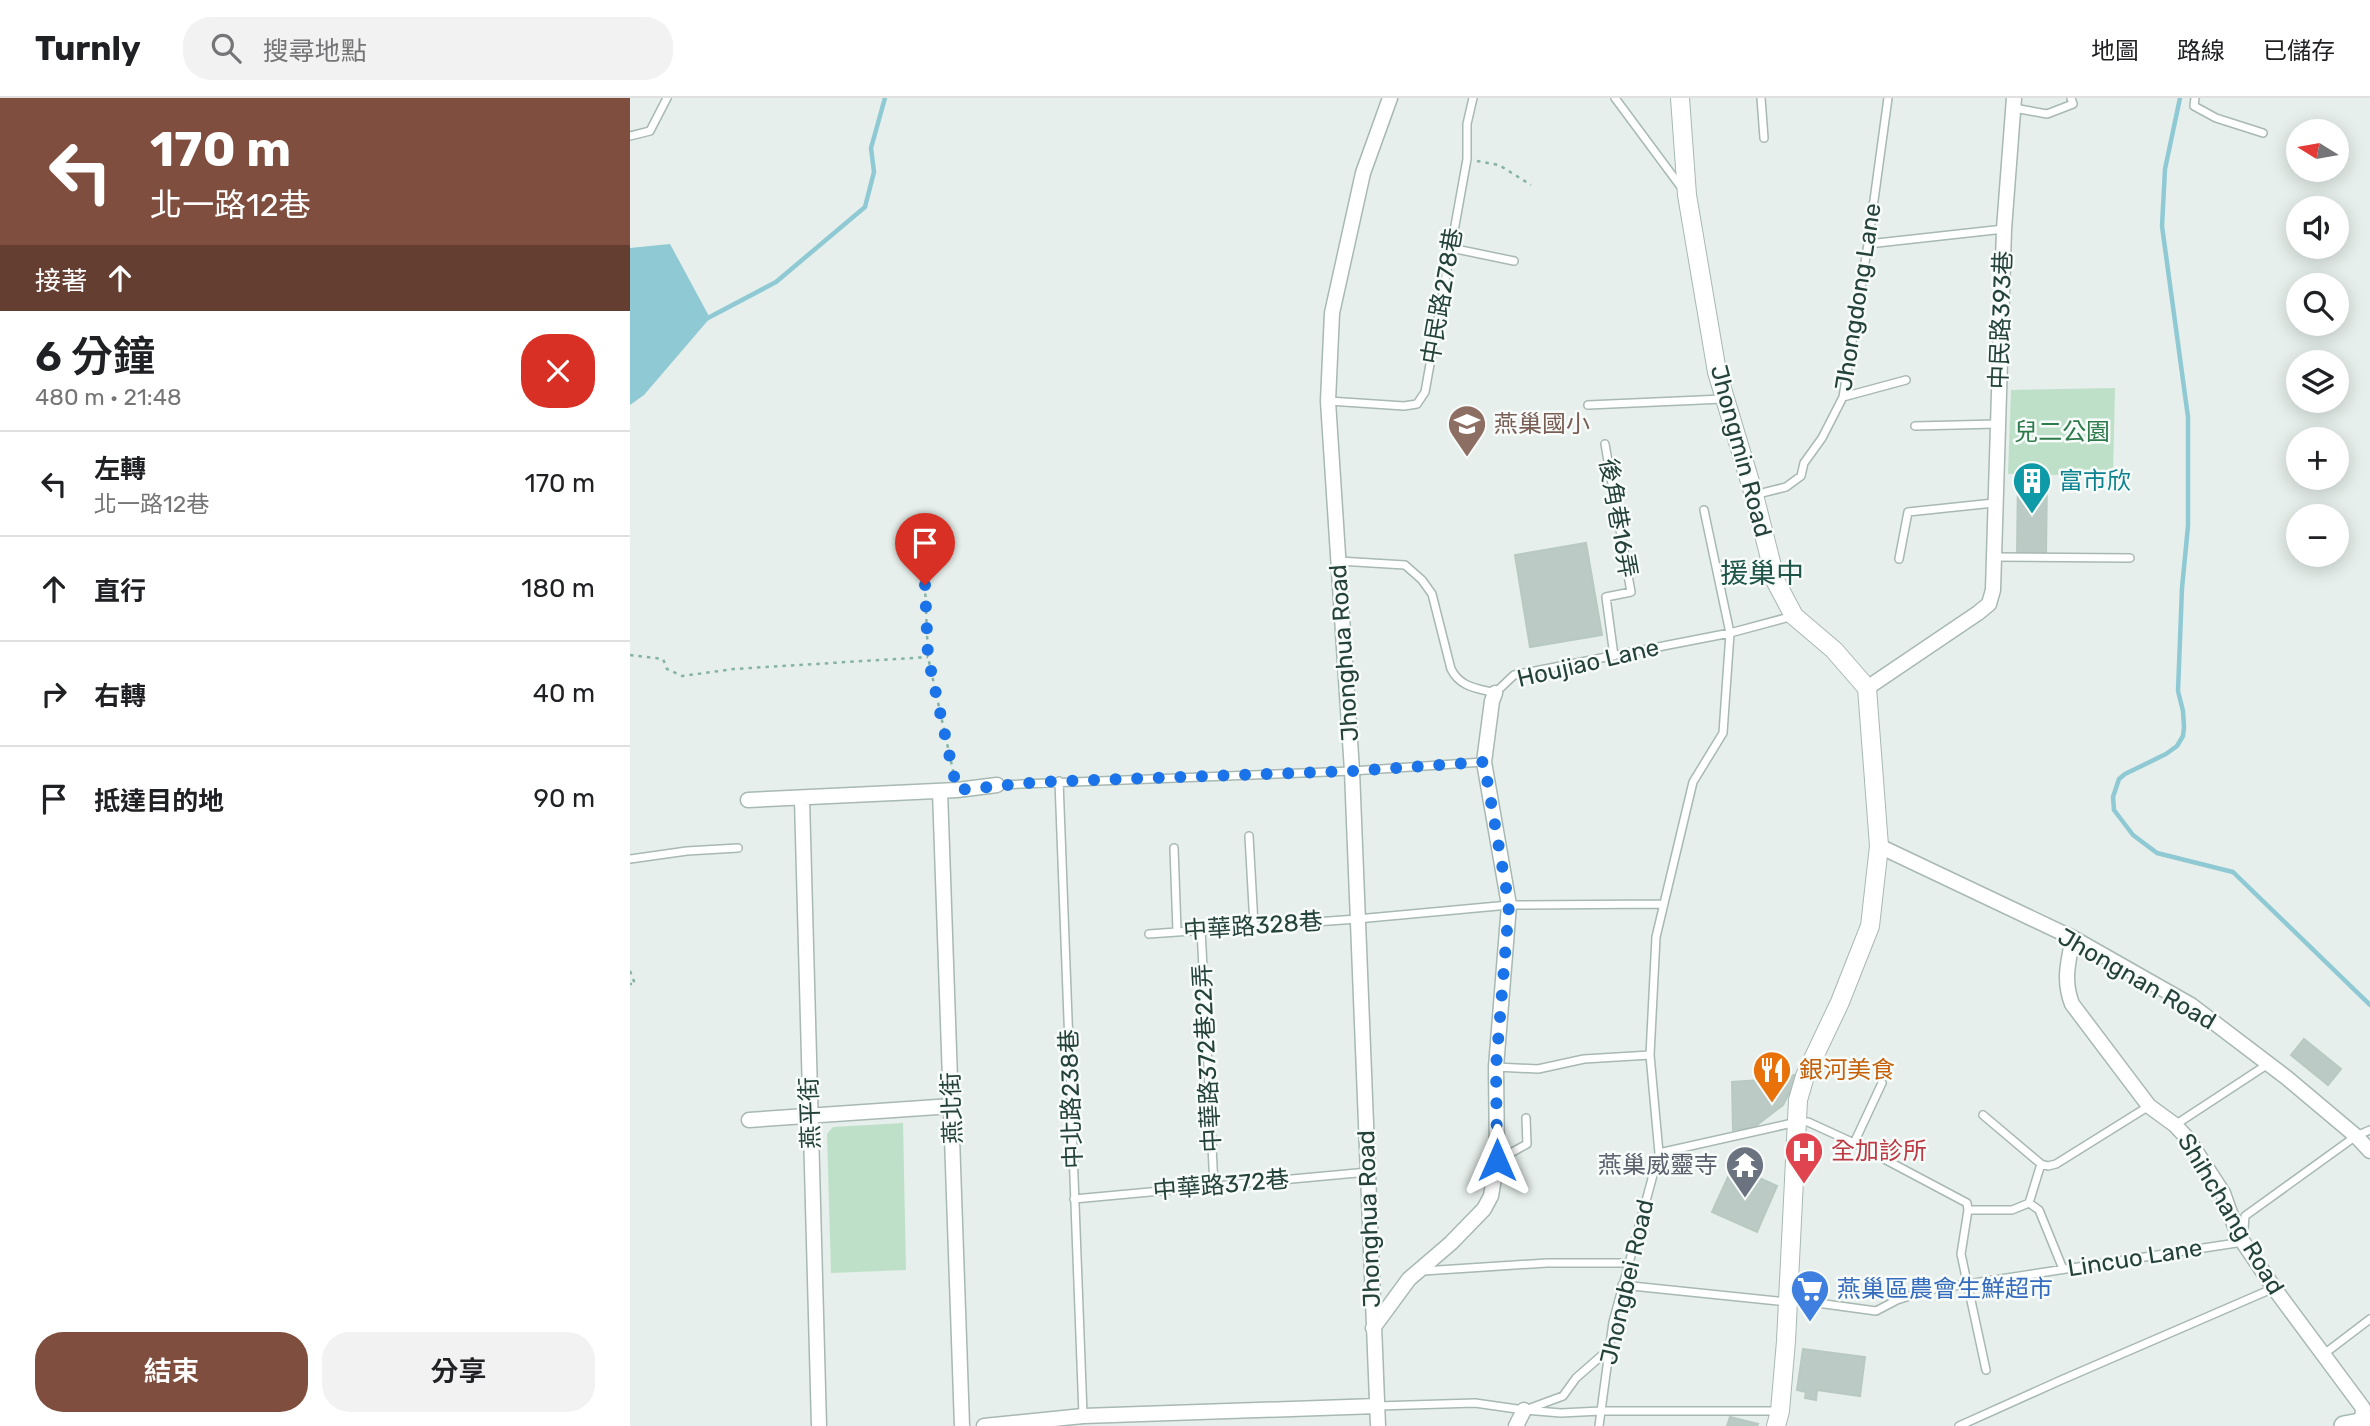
<!DOCTYPE html>
<html lang="zh-TW">
<head>
<meta charset="utf-8">
<style>
	:root { --surface:#fff; --page:#f2f2f2; --text:#202124; --muted:#757577; --line:#e0e0e0; --accent:#7f4e3f }
	body { margin:0; font-family:Rubik,"Noto Sans TC",sans-serif; background:var(--page); color:var(--text); height:100vh; display:flex; flex-direction:column; font-size:26px; white-space:nowrap }
	* { box-sizing:border-box; margin:0 }
	p { font-size:23px; color:var(--muted) }
	.icon { flex:none; width:38px; height:38px; fill:none; stroke:currentColor; stroke-width:2; stroke-linecap:round; stroke-linejoin:round }
	.map { position:relative; flex:1; overflow:hidden }
	.sheet { display:flex; flex-direction:column; background:var(--surface); width:630px }
	.sheet>* { flex:none }
	.banner { background:#7f4e3f; color:#fff; overflow:hidden }
	.needle { width:46px; rotate:281deg }
	.fabs { position:absolute; left:1656px; top:21px; display:grid; gap:14px }
	.fabs a { display:grid; place-items:center; width:63px; height:63px; border-radius:50%; background:var(--surface); box-shadow:0 4px 18px #0003; font-size:35px }
	.pin { position:absolute; display:grid; place-items:center; width:60px; height:60px; color:#fff; margin:-72px -30px; border-radius:50% 50% 50% 0; rotate:-45deg; box-shadow:0 0 7px #0007 }
	.pin .icon { rotate:45deg }
	.me { position:absolute; width:77px; margin:-38px; rotate:0deg; stroke-linejoin:round; filter:drop-shadow(0 0 5px #0008) }
	.turn { display:flex; align-items:center; gap:24px; height:147px; padding:0 35px; font-size:32px }
	.turn .icon { width:91px; height:91px; stroke-width:2.5 }
	.turn b { display:block; font-size:49px; line-height:60px }
	.then { display:flex; align-items:center; height:66px; padding:0 35px; background:#0003; gap:14px; font-size:26px }
	.round { display:grid; place-items:center; flex:none; width:74px; height:74px; border-radius:28px; background:var(--page) }
	.summary { display:flex; align-items:center; justify-content:space-between; height:119px; padding:0 35px }
	h1 { font-size:42px; font-weight:600; line-height:52px }
	.action { display:flex; gap:14px; margin-top:auto; padding:14px 35px }
	.action a { flex:1; height:80px; border-radius:28px; background:var(--accent); color:#fff; font-size:28px; font-weight:600; line-height:80px; text-align:center }
	.action a+a { background:var(--page); color:var(--text) }
	ul { padding:0; list-style:none }
	li { display:flex; align-items:center; gap:21px; height:105px; padding:0 35px; border-top:2px solid var(--line) }
	li div { flex:1 }
	li b { display:block; font-size:26px }
	li em { font-style:normal }
	header { display:flex; align-items:center; gap:42px; box-sizing:border-box; height:98px; padding:0 35px; background:var(--surface); border-bottom:2px solid var(--line) }
	header strong { font-size:33px }
	nav { display:flex; gap:38px; margin-inline-start:auto; font-size:24px }
	.search { width:490px; height:63px; background:var(--page); display:flex; align-items:center; gap:18px; box-sizing:border-box; padding:0 24px; border-radius:28px; color:var(--muted); font-size:26px }
	main { display:flex; flex:1; min-height:0 }
	.map>svg:first-child { display:block }
</style>
</head>
<body>
<header>
<strong>Turnly</strong>
<div class="search"><svg class="icon" aria-label="search" viewBox="0 0 24 24"><circle cx="10" cy="10" r="6"/><path d="M15 15l6 6"/></svg>搜尋地點</div>
<nav><a>地圖</a><a>路線</a><a>已儲存</a></nav>
</header>
<main>
<section class="sheet">
<div class="banner">
<div class="turn"><svg class="icon" aria-label="left" viewBox="0 0 24 24"><path d="M17 20v-9H6M10 6l-5 5 5 5"/></svg><div><b>170 m</b>北一路12巷</div></div>
<div class="then">接著<svg class="icon" aria-label="ahead" viewBox="0 0 24 24"><path d="M12 20V5M6 11l6-6 6 6"/></svg></div>
</div>
<div class="summary"><div><h1>6 分鐘</h1><p>480 m · 21:48</p></div><a class="round" style="background:#d93025;color:#fff"><svg class="icon" aria-label="close" viewBox="0 0 24 24"><path d="M6 6l12 12M18 6L6 18"/></svg></a></div>
<ul>
<li><svg class="icon" aria-label="left" viewBox="0 0 24 24"><path d="M17 20v-9H6M10 6l-5 5 5 5"/></svg><div><b>左轉</b><p>北一路12巷</p></div><em>170 m</em></li>
<li><svg class="icon" aria-label="ahead" viewBox="0 0 24 24"><path d="M12 20V5M6 11l6-6 6 6"/></svg><div><b>直行</b></div><em>180 m</em></li>
<li><svg class="icon" aria-label="right" viewBox="0 0 24 24"><path d="M7 20v-9h11M14 6l5 5-5 5"/></svg><div><b>右轉</b></div><em>40 m</em></li>
<li><svg class="icon" aria-label="arrive" viewBox="0 0 24 24"><path d="M6 21V4h12l-3 4 3 4H6"/></svg><div><b>抵達目的地</b></div><em>90 m</em></li>
</ul>
<div class="action"><a>結束</a><a>分享</a></div>
</section>
<div class="map">
<svg width="1740" height="1328" viewBox="0 0 1740 1328">
	<rect width="100%" height="100%" fill="#e6efeb"/>
	<path fill="#bfe0c8" d="M1485,290l-2,88 -105,-2 3,-84z
		M273,1025l3,147 -75,3 -4,-139 6,-7z"/>
	<path fill="#8ec9d4" d="M40,146l40,74 -66,77 -14,10v-157z"/>
	<g fill="none" stroke-linecap="round" stroke-linejoin="round">
		<path stroke="#8ec9d4" stroke-width="4.5" d="M1550,0l-15,71 -3,57 26,191v109l-6,62 -4,103 5,20 1,16 -1,9 -6,10 -11,8 -41,20 -6,5 -6,18 1,13 19,25 24,18 76,19 137,133
			M76,221l70,-37 89,-75 9,-35 -3,-24 14,-50"/>
	</g>
	<path fill="#bbcac4" stroke="#b8c9c2" stroke-width="2" d="M1388,378h29l-1,79h-29z
		M956,445l16,92 -72,12 -15,-92z
		M1674,941l37,30 -13,16 -37,-30z
		M1169,976l-16,31 -30,23 -20,2 -1,-48 45,-3z
		M1103,1068l44,20 -20,46 -45,-20z
		M1173,1251l62,8 -5,39 -43,-6 -1,10 -11,-2 1,-6 -9,-2z
		M1100,1319l28,7 -1,2h-30z"/>
	<g fill="none" stroke-linecap="round" stroke-linejoin="round">
		<g stroke="#a8b8b2" stroke-width="10">
			<path id="service" d="M985,0l66,89
				M1131,0l3,40
				M1565,0l-1,8 22,12 47,15
				M1384,10l33,6 26,-10 -2,-6
				M0,38l20,-5 17,-33
				M1238,146l136,-15
				M821,150l63,13
				M1213,299l63,-17
				M699,303l75,5 13,-2 8,-12 42,-233v-35l6,-26
				M958,307l135,-6
				M1285,328l82,-2
				M975,346l26,148 -25,5 8,59
				M1124,397l32,-8 15,-11 3,-13 18,-25 21,-41 25,-153 20,-146
				M1364,459l136,1
				M1269,461l9,-47 86,-9
				M709,463l66,4 17,15 10,14 19,75c9,18 25,19 44,24l19,-18 216,-42 63,-17
				M429,683l24,634
				M367,687l355,-14 131,-9
				M619,738l5,89
				M544,750l3,83
				M0,761l57,-8 51,-3
				M571,831l13,257
				M519,836l208,-15 152,-14 155,-1
				M866,969l42,2 46,-10 66,-4
				M1353,1017l58,49 7,2 8,-2 93,-58
				M1545,1027l93,-61
				M1224,1045l28,-60
				M1029,1055l138,-31h11l46,21 113,60 1,7
				M868,1062l29,-16 -1,-26
				M444,1101l294,-27
				M1399,1105l12,-39
				M1338,1112l-7,44 25,116
				M1338,1112h44l17,-7 10,7 24,59
				M793,1173l124,-8h80
				M992,1187l165,17
				M1158,1201l88,12 21,-11 31,-10 315,-48 2,-26 111,-80 14,-6
				M1694,1256l46,-35
				M747,1308l98,-3 49,7 37,3 40,-2 12,-89 46,-169 -9,-98 6,-118 37,-155 30,-49 7,-100 -26,-123
				M898,1311l35,-13 13,-18 32,-28
				M969,1328l2,-15h177
				M1329,1328l100,-45 215,-93"/>
		</g>
		<g stroke="#a8b8b2" stroke-width="17">
			<path id="minor" d="M1237,590l111,-75 11,-9 4,-14 11,-361 10,-131
				M310,693l22,635
				M172,701l17,627
				M118,702l209,-10 40,-5
				M1249,748l194,92 118,67 96,73 69,58 14,15
				M1443,840c-5,24 -10,43 -1,66l77,102 26,19 13,14 35,54 11,31 9,18 31,46 89,120 -1,14
				M119,1022l203,-14
				M743,1230l36,-49 42,-36 33,-34 7,-13 6,-36 -1,-93 13,-162 -25,-143 8,-61 3,-8
				M354,1328l99,-10 294,-10
				M748,1328l-26,-655 -24,-370 4,-88 31,-140 27,-75
				M886,1328l8,-16"/>
		</g>
		<g stroke="#a8b8b2" stroke-width="20">
			<path id="tertiary" d="M1050,0l7,97 30,177 37,123 22,87 18,34 40,34 33,38 12,158 -9,80 -30,76 -35,74 -7,24 -12,241 -6,70 -4,15"/>
		</g>
		<g stroke="#a4bbb3" stroke-width="22">
			<path id="secondary" d="M1714,1328l26,-5"/>
		</g>
		<path stroke="#86b3a5" stroke-width="2.5" stroke-dasharray="3.5 5" stroke-linecap="butt" d="M847,63l22,4 32,20
			M295,487l3,72 26,118
			M0,557l33,4 4,10 15,7 52,-7 194,-12
			M0,873l5,13h-5"/>
		<use href="#service" stroke="#fff" stroke-width="7"/>
		<use href="#minor" stroke="#fff" stroke-width="14"/>
		<use href="#tertiary" stroke="#fff" stroke-width="18"/>
		<use href="#secondary" stroke="#fff" stroke-width="19"/>
	</g>
	<g fill="none" stroke-linecap="round" stroke-linejoin="round">
		<path stroke="#1a73e8" stroke-width="12" stroke-dasharray="0 21.6" d="M295,487l3,72 29,133 82,-8 313,-11 132,-9 25,143 -13,162 1,93"/>
	</g>
	<defs>
		<g id="school-pin" transform="scale(2.0125)"><path d="M0 17L-7.5 6A9.5 9.5 0 1 1 7.5 6Z" fill="#8d6e63" stroke="#f7fbf9"/><path d="M0-5L7-2L0 1L-7-2ZM-4 1L0 2.5L4 1V4Q0 6-4 4Z" fill="#fff"/></g>
		<g id="building-pin" transform="scale(2.0125)"><path d="M0 17L-7.5 6A9.5 9.5 0 1 1 7.5 6Z" fill="#0f9aa8" stroke="#f7fbf9"/><path d="M-4-6H4V6H1V3H-1V6H-4ZM-2.5-4.3h1.7v1.8h-1.7ZM.8-4.3h1.7v1.8H.8ZM-2.5-1h1.7V.8h-1.7ZM.8-1h1.7V.8H.8Z" fill="#fff"/></g>
		<g id="restaurant-pin" transform="scale(2.0125)"><path d="M0 17L-7.5 6A9.5 9.5 0 1 1 7.5 6Z" fill="#e8710a" stroke="#f7fbf9"/><path d="M-5-6h1v4h1v-4h1v4h1v-4h1v5L-1.5 .5V6h-2V.5L-5-1ZM5-6V6H3V1.5H1.5Q1.5-4 5-6Z" fill="#fff"/></g>
		<g id="hospital-pin" transform="scale(2.0125)"><path d="M0 17L-7.5 6A9.5 9.5 0 1 1 7.5 6Z" fill="#e0444e" stroke="#f7fbf9"/><path d="M-5-5h3v3.5h4V-5h3V5h-3V1.5h-4V5h-3Z" fill="#fff"/></g>
		<g id="temple-pin" transform="scale(2.0125)"><path d="M0 17L-7.5 6A9.5 9.5 0 1 1 7.5 6Z" fill="#6b7280" stroke="#f7fbf9"/><path d="M0-6L5-2H3V0L6.5 2.5H4V6H1.5V3h-3V6H-4V2.5H-6.5L-3 0V-2H-5Z" fill="#fff"/></g>
		<g id="supermarket-pin" transform="scale(2.0125)"><path d="M0 17L-7.5 6A9.5 9.5 0 1 1 7.5 6Z" fill="#3f7fe0" stroke="#f7fbf9"/><path d="M-6-5.5h2.5l.6 2H6L4.5 2H-2.5L-4.4-4H-6ZM-1.5 3.2a1.3 1.3 0 1 0 .1 0ZM3 3.2a1.3 1.3 0 1 0 .1 0Z" fill="#fff"/></g>
	</defs>
	<g fill-rule="evenodd">
		<use href="#school-pin" x="837" y="326"/>
		<use href="#building-pin" x="1402" y="383"/>
		<use href="#restaurant-pin" x="1142" y="972"/>
		<use href="#hospital-pin" x="1174" y="1053"/>
		<use href="#temple-pin" x="1115" y="1067"/>
		<use href="#supermarket-pin" x="1180" y="1191"/>
	</g>
	<g text-anchor="middle" stroke-width="5" stroke-linejoin="round" paint-order="stroke">
		<g font-size="24" fill="#24423a" stroke="#f7fbf9">
			<text transform="translate(812 198) rotate(-80)" y="8">中民路278巷</text>
			<text transform="translate(1228 199) rotate(-81)" y="8">Jhongdong Lane</text>
			<text transform="translate(1371 222) rotate(-88)" y="8">中民路393巷</text>
			<text transform="translate(1111 353) rotate(75)" y="8">Jhongmin Road</text>
			<text transform="translate(988 420) rotate(80)" y="8">後角巷16弄</text>
			<text transform="translate(714 555) rotate(-94)" y="8">Jhonghua Road</text>
			<text transform="translate(958 565) rotate(-13)" y="8">Houjiao Lane</text>
			<text transform="translate(623 828) rotate(-4)" y="8">中華路328巷</text>
			<text transform="translate(1507 881) rotate(30)" y="8">Jhongnan Road</text>
			<text transform="translate(577 960) rotate(-93)" y="8">中華路372巷22弄</text>
			<text transform="translate(441 1001) rotate(-92)" y="8">中北路238巷</text>
			<text transform="translate(322 1010) rotate(-92)" y="8">燕北街</text>
			<text transform="translate(180 1015) rotate(-92)" y="8">燕平街</text>
			<text transform="translate(591 1087) rotate(-5)" y="8">中華路372巷</text>
			<text transform="translate(1601 1116) rotate(59)" y="8">Shihchang Road</text>
			<text transform="translate(739 1121) rotate(-92)" y="8">Jhonghua Road</text>
			<text transform="translate(1505 1160) rotate(-9)" y="8">Lincuo Lane</text>
			<text transform="translate(997 1184) rotate(-77)" y="8">Jhongbei Road</text>
		</g>
		<g font-size="24" fill="#785e54" stroke="#f7fbf9" text-anchor="start">
			<text x="864" y="334">燕巢國小</text>
		</g>
		<g font-size="24" fill="#2d7a4b" stroke="#f7fbf9">
			<text x="1432" y="342">兒二公園</text>
		</g>
		<g font-size="24" fill="#0d838f" stroke="#f7fbf9" text-anchor="start">
			<text x="1429" y="391">富市欣</text>
		</g>
		<g font-size="24" fill="#c56008" stroke="#f7fbf9" text-anchor="start">
			<text x="1169" y="980">銀河美食</text>
		</g>
		<g font-size="24" fill="#be3a42" stroke="#f7fbf9" text-anchor="start">
			<text x="1201" y="1061">全加診所</text>
		</g>
		<g font-size="24" fill="#5b616d" stroke="#f7fbf9" text-anchor="end">
			<text x="1088" y="1075">燕巢威靈寺</text>
		</g>
		<g font-size="24" fill="#366cbe" stroke="#f7fbf9" text-anchor="start">
			<text x="1207" y="1199">燕巢區農會生鮮超市</text>
		</g>
		<g font-size="28" fill="#1f5548" stroke="#f7fbf9">
			<text x="1132" y="485">援巢中</text>
		</g>
	</g>
</svg>
<div class="fabs">
<a><svg class="needle" viewBox="-14 -14 28 28"><path d="M0-13l5 13h-10z" fill="#e53935"/><path d="M0 13l5-13h-10z" fill="#757577"/></svg></a>
<a><svg class="icon" aria-label="sound" viewBox="0 0 24 24"><path d="M4 9h4l5-4v14l-5-4H4zM17 9q2 3 0 6"/></svg></a>
<a><svg class="icon" aria-label="search" viewBox="0 0 24 24"><circle cx="10" cy="10" r="6"/><path d="M15 15l6 6"/></svg></a>
<a><svg class="icon" aria-label="layers" viewBox="0 0 24 24"><path d="M12 4l9 5-9 5-9-5zM3 14l9 5 9-5"/></svg></a>
<a>+</a>
<a>−</a>
</div>
<div class="pin" style="left:295px;top:487px;background:#d93025"><svg class="icon" aria-label="arrive" viewBox="0 0 24 24"><path d="M6 21V4h12l-3 4 3 4H6"/></svg></div>
<svg class="me" style="left:867px;top:1062px" viewBox="-20 -20 40 40"><path d="M0-17L14 15 0 8-14 15z" fill="#1a73e8" stroke="#fff" stroke-width="4"/></svg>
</div>
</main>
</body>
</html>
